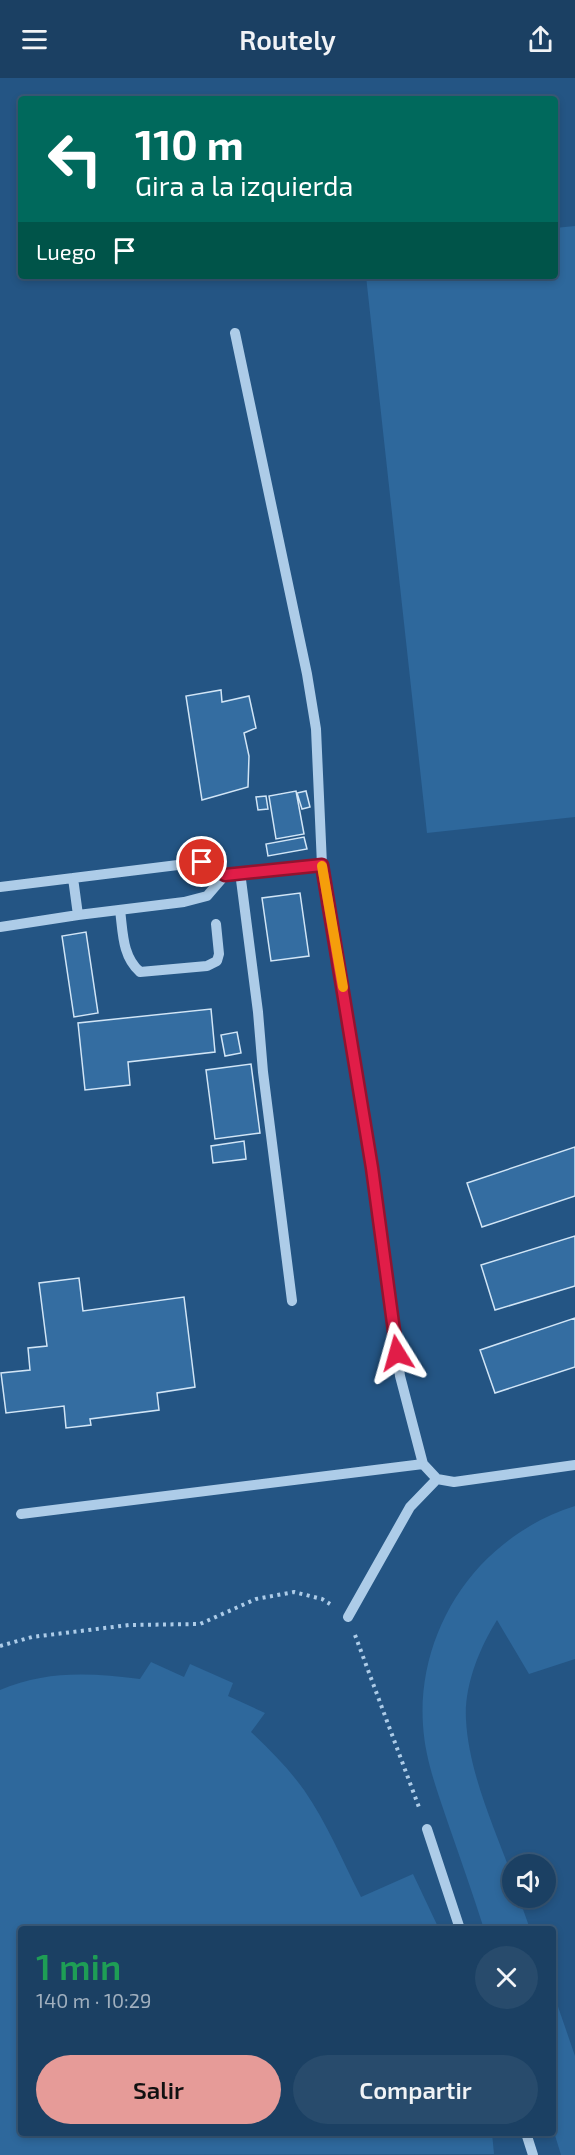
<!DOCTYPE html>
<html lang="es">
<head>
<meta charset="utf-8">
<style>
	:root { --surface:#1b4063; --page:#284b6c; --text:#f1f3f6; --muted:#a0afbe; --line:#395978; --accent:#e69b98 }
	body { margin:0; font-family:"Exo 2",sans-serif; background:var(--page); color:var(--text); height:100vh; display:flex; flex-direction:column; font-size:22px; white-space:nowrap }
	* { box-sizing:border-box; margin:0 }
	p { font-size:20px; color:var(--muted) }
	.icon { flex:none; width:33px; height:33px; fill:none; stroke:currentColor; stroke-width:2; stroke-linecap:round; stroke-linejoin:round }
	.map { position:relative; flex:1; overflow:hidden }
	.drawer { position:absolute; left:18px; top:1848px; width:538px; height:210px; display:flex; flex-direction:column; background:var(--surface); border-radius:6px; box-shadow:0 3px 9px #0003,0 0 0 2px var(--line) }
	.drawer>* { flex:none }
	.guide { position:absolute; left:18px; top:18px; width:540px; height:183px; border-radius:6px; box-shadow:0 3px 9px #0003,0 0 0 2px var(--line); background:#00695c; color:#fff; overflow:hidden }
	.tools { position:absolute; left:502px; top:1776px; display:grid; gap:12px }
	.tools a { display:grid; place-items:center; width:54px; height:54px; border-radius:50%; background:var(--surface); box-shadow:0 3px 9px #0003,0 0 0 2px var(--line); font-size:30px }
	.pin { position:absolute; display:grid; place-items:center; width:51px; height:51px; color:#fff; margin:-26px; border:3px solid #fff; border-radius:50%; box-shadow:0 2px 6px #0007 }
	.me { position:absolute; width:66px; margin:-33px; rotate:352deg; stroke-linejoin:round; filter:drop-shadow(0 0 4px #0008) }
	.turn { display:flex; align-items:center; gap:21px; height:126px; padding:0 18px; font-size:27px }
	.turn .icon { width:78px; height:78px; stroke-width:2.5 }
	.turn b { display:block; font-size:42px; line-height:51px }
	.then { display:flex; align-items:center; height:57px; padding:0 18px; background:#0003; gap:12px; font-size:22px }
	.round { display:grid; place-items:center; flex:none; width:63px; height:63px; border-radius:32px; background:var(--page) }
	.summary { display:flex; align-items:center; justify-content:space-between; height:102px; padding:0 18px }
	h1 { font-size:36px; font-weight:600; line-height:45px; color:#1e9e55 }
	.primary-button { display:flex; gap:12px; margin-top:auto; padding:12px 18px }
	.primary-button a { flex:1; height:69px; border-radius:36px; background:var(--accent); color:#111; font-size:24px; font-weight:600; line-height:69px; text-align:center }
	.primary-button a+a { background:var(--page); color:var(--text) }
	header { display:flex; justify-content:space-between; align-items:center; height:78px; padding:0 18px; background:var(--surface); font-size:27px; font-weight:600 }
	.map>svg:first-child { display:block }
</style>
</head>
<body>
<header><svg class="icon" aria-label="menu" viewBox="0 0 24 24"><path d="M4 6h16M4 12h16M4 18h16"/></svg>Routely<svg class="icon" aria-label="share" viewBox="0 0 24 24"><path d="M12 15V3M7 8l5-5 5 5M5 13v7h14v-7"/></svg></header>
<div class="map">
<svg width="575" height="2077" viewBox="0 0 575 2077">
	<rect width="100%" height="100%" fill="#245584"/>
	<path fill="#2e689c" d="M575,148v591l-148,16 -61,-557h189v-48z
		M575,1428v153l-46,15 -32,-54c-18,29 -33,66 -31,100 3,54 29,109 47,159v19h6l11,31h-46c-11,-34 -23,-69 -35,-103 -11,-33 -24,-66 -26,-101 -4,-58 18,-117 57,-159 26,-27 58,-49 95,-60z
		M151,1584l33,15 6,-13 43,19 -5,13 37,17 -14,19c19,18 38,37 53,58 23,33 39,72 57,107l52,-23 26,55h-418v204h471l2,21 -494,1v-465c47,-20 91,-17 140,-11z
		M554,1917l21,61v99h-14l-7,-23z"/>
	<path fill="#346da1" stroke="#d1e5f6" stroke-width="1.5" d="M221,612l1,12 27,-6 7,32 -12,5 5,23 -1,31 -46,13 -16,-104z
		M296,713l8,43 -28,5 -7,-43z
		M306,713l4,16 -8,2 -5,-16z
		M266,718l2,13 -10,1 -2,-13z
		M304,759l3,12 -39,7 -2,-12z
		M300,815l9,63 -38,5 -9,-63z
		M86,854l12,81 -24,4 -12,-81z
		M211,931l4,43 -87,10 2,23 -45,5 -7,-67z
		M237,954l4,21 -16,3 -4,-21z
		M251,986l9,69 -45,6 -9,-69z
		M244,1063l2,18 -33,4 -2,-17z
		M575,1069v49l-93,31 -15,-44z
		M575,1158v50l-80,24 -14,-45z
		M79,1200l4,33 101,-14 11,90 -38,6 2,17 -69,9 1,6 -25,3 -2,-22 -58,7 -5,-40 29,-3 -2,-22 19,-2 -8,-63z
		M575,1240v49l-80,26 -15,-43z"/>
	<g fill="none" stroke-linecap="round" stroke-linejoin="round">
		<path stroke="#adcce8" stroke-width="4" stroke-dasharray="3 4.5" stroke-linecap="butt" d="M355,1557l65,175
			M0,1568l32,-9 97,-12 71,-1 56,-25 38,-7 28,7 8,5"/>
		<path stroke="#adcce8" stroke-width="10" d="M235,255l72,341 9,55 6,136 50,303 28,208 23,88 14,15 17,3 121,-17
			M240,794l18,140 5,60 29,229
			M73,800l5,37
			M0,809l202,-25 23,13
			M120,832c3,22 2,46 20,62l67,-6 10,-5 2,-7 -3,-30
			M0,849l78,-12 106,-13 23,-6 18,-21 97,-10
			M21,1436l402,-50
			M348,1539l62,-110 27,-28
			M427,1751l33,100
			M526,2055l7,22"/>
	</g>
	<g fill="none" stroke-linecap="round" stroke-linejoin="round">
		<g stroke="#92132f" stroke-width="15">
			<path id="route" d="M202,784l23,13 97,-10 50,303 25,185"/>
		</g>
		<use href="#route" stroke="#e11d48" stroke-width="10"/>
		<path stroke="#f59e0b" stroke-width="10" d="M322,788l21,121"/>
	</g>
</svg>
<div class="tools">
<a><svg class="icon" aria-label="sound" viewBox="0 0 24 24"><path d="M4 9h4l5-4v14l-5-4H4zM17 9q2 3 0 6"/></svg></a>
</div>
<div class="pin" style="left:202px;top:784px;background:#d93025"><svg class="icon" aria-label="arrive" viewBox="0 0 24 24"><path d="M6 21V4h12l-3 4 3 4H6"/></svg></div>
<svg class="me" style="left:397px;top:1275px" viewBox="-20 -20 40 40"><path d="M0-17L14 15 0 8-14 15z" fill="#e11d48" stroke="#fff" stroke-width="4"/></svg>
<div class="guide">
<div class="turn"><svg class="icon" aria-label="left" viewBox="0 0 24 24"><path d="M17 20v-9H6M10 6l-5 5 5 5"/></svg><div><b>110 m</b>Gira a la izquierda</div></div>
<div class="then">Luego<svg class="icon" aria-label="arrive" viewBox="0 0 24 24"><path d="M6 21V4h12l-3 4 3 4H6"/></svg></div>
</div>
<section class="drawer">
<div class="summary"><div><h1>1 min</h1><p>140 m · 10:29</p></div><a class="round"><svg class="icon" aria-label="close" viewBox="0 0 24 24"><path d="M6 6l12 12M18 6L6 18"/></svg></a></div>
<div class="primary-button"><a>Salir</a><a>Compartir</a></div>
</section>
</div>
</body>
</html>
